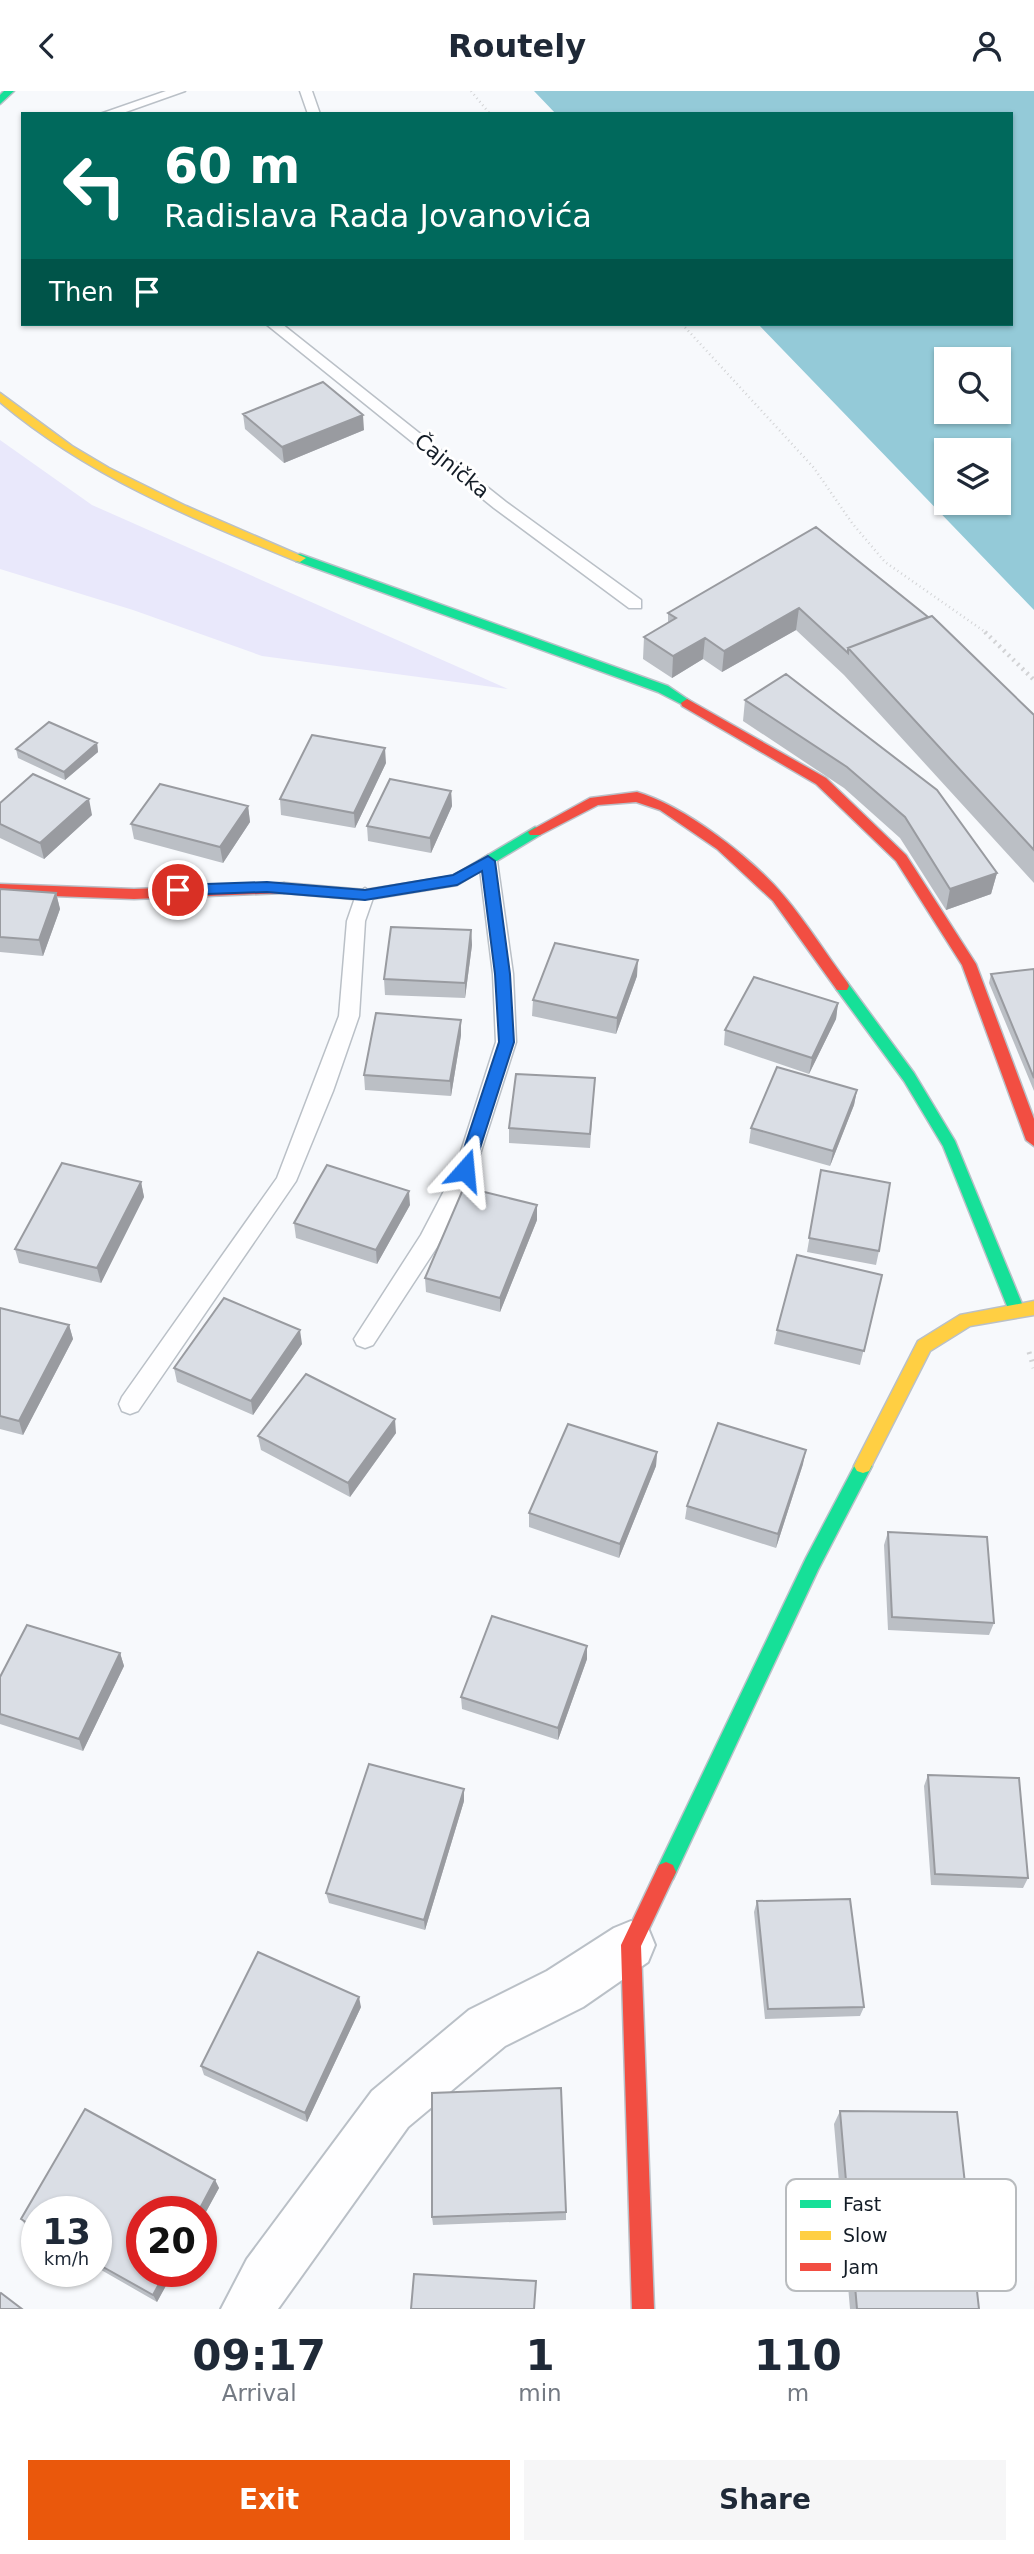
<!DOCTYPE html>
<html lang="en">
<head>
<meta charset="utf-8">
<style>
	:root { --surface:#fff; --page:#f6f6f7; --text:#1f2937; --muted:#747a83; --accent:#ea580c }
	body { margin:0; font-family:"DejaVu Sans",sans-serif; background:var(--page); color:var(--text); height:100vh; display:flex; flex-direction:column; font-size:26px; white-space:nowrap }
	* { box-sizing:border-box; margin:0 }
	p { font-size:23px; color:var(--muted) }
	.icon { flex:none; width:38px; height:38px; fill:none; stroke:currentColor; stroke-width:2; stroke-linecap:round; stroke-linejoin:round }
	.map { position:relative; height:2218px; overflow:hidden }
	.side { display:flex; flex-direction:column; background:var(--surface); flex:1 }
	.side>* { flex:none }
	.guide { position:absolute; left:21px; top:21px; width:992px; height:214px; border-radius:0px; box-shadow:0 2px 5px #0004; background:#00695c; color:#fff; overflow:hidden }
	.tools { position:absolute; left:934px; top:256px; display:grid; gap:14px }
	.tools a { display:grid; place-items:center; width:77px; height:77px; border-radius:0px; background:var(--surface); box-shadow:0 2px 5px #0004; font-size:35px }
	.speed { position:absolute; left:21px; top:2105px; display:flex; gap:14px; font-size:35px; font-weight:700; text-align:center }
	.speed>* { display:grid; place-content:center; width:91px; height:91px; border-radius:50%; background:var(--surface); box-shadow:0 2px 5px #0004; line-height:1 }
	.speed small { font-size:18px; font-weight:400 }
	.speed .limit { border:10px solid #d22; background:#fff; color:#111 }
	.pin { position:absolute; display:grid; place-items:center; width:60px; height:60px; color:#fff; margin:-30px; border:4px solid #fff; border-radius:50%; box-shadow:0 2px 7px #0007 }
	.me { position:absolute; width:77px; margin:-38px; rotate:18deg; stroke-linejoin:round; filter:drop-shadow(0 0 5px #0008) }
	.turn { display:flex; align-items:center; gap:24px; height:147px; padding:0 28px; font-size:32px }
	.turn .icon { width:91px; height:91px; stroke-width:2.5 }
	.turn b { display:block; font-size:49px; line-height:60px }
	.then { display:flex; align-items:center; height:66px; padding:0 28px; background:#0003; gap:14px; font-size:26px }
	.eta { display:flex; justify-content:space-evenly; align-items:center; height:119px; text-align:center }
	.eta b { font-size:42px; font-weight:700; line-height:49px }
	.action { display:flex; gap:14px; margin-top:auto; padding:14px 28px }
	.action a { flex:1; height:80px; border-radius:0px; background:var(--accent); color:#fff; font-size:28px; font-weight:700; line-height:80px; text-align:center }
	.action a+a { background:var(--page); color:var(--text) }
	header { display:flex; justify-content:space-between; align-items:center; height:91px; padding:0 28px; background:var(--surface); font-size:32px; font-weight:700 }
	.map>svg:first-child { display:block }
</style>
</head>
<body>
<header><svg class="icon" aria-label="back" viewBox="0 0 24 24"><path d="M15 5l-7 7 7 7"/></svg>Routely<svg class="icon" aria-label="person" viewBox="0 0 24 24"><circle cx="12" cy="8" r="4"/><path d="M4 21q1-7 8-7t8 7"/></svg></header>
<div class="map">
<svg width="1034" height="2218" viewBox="0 0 1034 2218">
	<rect width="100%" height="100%" fill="#f7f9fc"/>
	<path fill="#e9e8fb" d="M0,349l92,65 416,184 -246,-33 -129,-46 -133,-41z"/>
	<path fill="#94cad8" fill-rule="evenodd" d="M534,0h500v519l-276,-286h254v-210h-456zM947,268h52v52h-52zM947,359h52v52h-52z"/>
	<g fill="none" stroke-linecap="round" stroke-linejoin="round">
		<g stroke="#bac0c7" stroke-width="3">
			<path id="lane" d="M166,0h19l-65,23h-20z
				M300,0h12l8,23h-12z
				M266,233h16l224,178 135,98v8h-12l-135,-100z
				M488,764l9,6 16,113 3,68 -41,128 -38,77 -64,98 -8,3 -8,-3 -3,-6 67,-104 34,-65 41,-128 -3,-68 -14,-113z
				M365,797l9,7 -9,26 -6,95 -26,75 -37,90 -158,230 -8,3 -8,-3 -3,-7 3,-7 155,-219 62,-162 8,-95 9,-26z"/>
		</g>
		<g stroke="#bac0c7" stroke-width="4">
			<path id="street" d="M631,1830l17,7 7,17 -7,17 -65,45 -78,39 -97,81 -130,182h-57l26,-50 125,-168 97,-81 78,-39 67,-43z"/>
		</g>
		<g stroke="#bac0c7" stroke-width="3">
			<path id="fast" d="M4,0h10l-14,13v-9z
				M300,463l368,132 25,17 -6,4 -29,-15 -362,-131v-6z
				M535,736l5,2 2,3 -2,3 -83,50 -92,15 -81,-7 -7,-5 7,-5 81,7 88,-14z
				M842,890l5,1 67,91 41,68 70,170 -2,5h-12l-68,-170 -39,-65 -67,-91 -2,-4 2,-4z
				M863,1368l6,2 3,5 -54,104 -145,309 -7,3 -7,-3 -3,-7 3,-7 147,-307 51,-97z"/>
		</g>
		<g stroke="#bac0c7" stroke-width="3">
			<path id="slow" d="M0,302l72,53 37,22 77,38 120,52 -6,4 -4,-1c-105,-43 -208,-85 -296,-159z
				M1034,1210v14l-64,11 -40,25 -61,120 -6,2 -6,-2 -3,-5 64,-125 42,-26z"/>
		</g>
		<g stroke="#bac0c7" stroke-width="3">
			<path id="jam" d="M687,608l139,79 80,77 70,109 58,155v27l-8,-6 -64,-175 -66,-104 -80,-77 -134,-78 -1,-3z
				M637,701c48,14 115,66 147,104 23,27 42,58 63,86l2,4 -2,4h-10l-64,-89 -56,-52 -57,-39 -24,-8 -38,3 -58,30h-10l-2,-3 62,-34z
				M284,792l7,5 -7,5 -150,6 -134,-5v-10l134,5z
				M666,1771l7,3 3,7 -35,74 13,363h-22l-11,-364 38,-80z"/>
		</g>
		<path stroke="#d2d3d5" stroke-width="2.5" stroke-dasharray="1 3.5" stroke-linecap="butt" d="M471,0l19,23
			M682,233l132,144 38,55 33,39 103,72"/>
		<path stroke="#d2d3d5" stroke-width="4.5" stroke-dasharray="2 4.5" stroke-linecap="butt" d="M985,541l49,48"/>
		<path stroke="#d2d3d5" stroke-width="5" stroke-dasharray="2 6" stroke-linecap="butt" d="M1029,1261l5,16"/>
		<use href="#lane" fill="#fefeff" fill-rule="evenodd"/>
		<use href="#street" fill="#fefeff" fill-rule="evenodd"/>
		<use href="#fast" fill="#16e098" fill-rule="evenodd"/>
		<use href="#slow" fill="#ffcf43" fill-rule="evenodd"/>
		<use href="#jam" fill="#f24e42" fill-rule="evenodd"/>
	</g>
	<path fill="#bbbfc5" d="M243,323l121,16 -80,33 -39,-34z
		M816,436l218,188v168l-190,-208 -48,-45 -74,42 -19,-13 -31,19 -29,-19 1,-22 24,-14v-10z
		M786,583l211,199 -6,21 -45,16 -46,-72 -56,-50 -101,-67 2,-21z
		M97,652l1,9 -33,28 -47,-22 -2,-9z
		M386,672l-31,65 -74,-13 -1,-16z
		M451,700l1,15 -21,47 -63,-12 -1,-15z
		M0,712l92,12 -48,44 -44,-21z
		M248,715l2,16 -27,41 -89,-24 -3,-15z
		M0,798l56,4 4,16 -17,47 -43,-4z
		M471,839l1,15 -7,53 -80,-3 -1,-16z
		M1034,878v122l-45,-108 2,-9z
		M637,885l-21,58 -84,-18 1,-16z
		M838,912l-2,16 -27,55 -85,-29 1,-15z
		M461,929v15l-10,61 -86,-6 -1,-15z
		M595,987l-5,70 -81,-5v-15z
		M857,999l-3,15 -24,61 -81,-23 2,-15z
		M821,1079l58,81 -3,14 -69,-13z
		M141,1091l3,15 -43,86 -82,-20 -4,-14z
		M410,1114l-33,59 -81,-26 -2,-15z
		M537,1129l-37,92 -74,-20 -1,-14z
		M882,1184l-22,90 -86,-21 3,-14z
		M0,1217l69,17 4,14 -50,96 -23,-6z
		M302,1253l-49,71 -76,-33 -3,-14z
		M396,1342l-46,64 -89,-47 -3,-14z
		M657,1361l-1,14 -37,92 -90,-31v-14z
		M803,1373l-27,84 -91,-29 2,-13z
		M888,1441l106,91 -5,12 -101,-5 -4,-85z
		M587,1555v13l-29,81 -96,-31 -1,-12z
		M120,1562l4,13 -41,85 -83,-27v-47z
		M928,1684l100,103 -5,10 -92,-3 -7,-99z
		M464,1710l-39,129 -96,-27 -3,-10z
		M757,1810l107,106 -4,9 -95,3 -11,-107z
		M361,1916l-54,115 -103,-47 -3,-9z
		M85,2018l130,71 4,8 -18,33v-9h-59v59h32l-17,31 -61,-35v-55h-59v21l-10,-6 -6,-8z
		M840,2020l139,198h-129l-16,-185z
		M566,2121v8l-133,5 -1,-8z"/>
	<path fill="#999ba0" d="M363,324l1,15 -80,33 -2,-16z
		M799,517l-3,22 -74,42 2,-21z
		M705,547l-2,21 -31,19 1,-22z
		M97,652l1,9 -33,28 -1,-8z
		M385,657l1,15 -31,65 -1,-15z
		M451,700l1,15 -21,47 -1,-15z
		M89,708l3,16 -48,44 -4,-16z
		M248,715l2,16 -27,41 -3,-16z
		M997,782l-6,21 -45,16 4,-21z
		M56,802l4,16 -17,47 -4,-16z
		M471,839l1,15 -7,53v-15z
		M638,869l-1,16 -21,58 1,-16z
		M838,912l-2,16 -27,55 3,-16z
		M461,929v15l-10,61 -1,-15z
		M857,999l-3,15 -24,61 3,-15z
		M141,1091l3,15 -43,86 -4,-15z
		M409,1100l1,14 -33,59 -1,-14z
		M537,1114v15l-37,92v-14z
		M69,1234l4,14 -50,96 -4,-14z
		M300,1239l2,14 -49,71 -2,-14z
		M395,1328l1,14 -46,64 -2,-14z
		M806,1359l-3,14 -27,84 2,-14z
		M657,1361l-1,14 -37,92 1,-14z
		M587,1555v13l-29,81v-12z
		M120,1562l4,13 -41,85 -4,-12z
		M464,1698v12l-39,129 -1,-10z
		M359,1906l2,10 -54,115 -2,-9z
		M215,2089l4,8 -18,33v-9h-3z
		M166,2180h8l-17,31 -4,-7z"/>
	<path fill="#dadee5" stroke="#999ba0" stroke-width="2" d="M323,291l40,33 -81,32 -39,-33z
		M816,436l112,90 -80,31v5l-49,-45 -75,43 -19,-13 -32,18 -29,-19 32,-19 -8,-5z
		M932,525l102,99v135l-186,-202z
		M786,583l151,116 60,83 -47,16 -45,-72 -58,-50 -102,-67z
		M49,631l48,21 -33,29 -48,-23z
		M312,644l73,13 -31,65 -74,-14z
		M33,683l56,25 -49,44 -40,-19v-21z
		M390,688l61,12 -21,47 -63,-12z
		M160,693l88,22 -28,41 -89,-23z
		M0,798l56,4 -17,47 -39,-3z
		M391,836l80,3 -6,53 -81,-4z
		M555,852l83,17 -21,58 -84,-18z
		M1034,878v109l-43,-104z
		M754,886l84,26 -26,55 -87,-28z
		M376,922l85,7 -11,61 -86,-6z
		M777,976l80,23 -24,61 -82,-23z
		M516,983l79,4 -5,56 -81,-6z
		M62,1072l79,19 -44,86 -82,-19z
		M327,1074l82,26 -33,59 -82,-27z
		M821,1079l69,13 -11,68 -70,-13z
		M464,1096l73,18 -37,93 -75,-20z
		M797,1164l85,20 -18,76 -87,-21z
		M224,1207l76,32 -49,71 -77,-33z
		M0,1217l69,17 -50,96 -19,-5z
		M306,1283l89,45 -47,64 -90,-47z
		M718,1332l88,27 -28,84 -91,-28z
		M568,1333l89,28 -37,92 -91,-31z
		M888,1441l99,5 7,86 -102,-6z
		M492,1525l95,30 -29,82 -97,-31z
		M27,1534l93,28 -41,86 -79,-25v-37z
		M369,1673l95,25 -40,131 -98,-27z
		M928,1684l91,3 9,100 -93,-4z
		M850,1808l14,108 -96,2 -11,-108z
		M258,1861l101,45 -54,116 -104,-47z
		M561,1997l5,124 -134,5v-124z
		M85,2018l130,71 -17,32h-56v59h24l-13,24 -57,-32v-51h-59v17l-16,-10z
		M840,2020l117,1 22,197h-122z
		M414,2183l122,7 -2,28h-123z
		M1,2202l21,16h-22v-15z"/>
	<path fill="#1a73e8" stroke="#114b97" stroke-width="2" d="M488,765l7,5 15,113 4,68 -41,128 -8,6 -8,-6 42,-128 -4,-68 -13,-103 -25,14 -92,15 -98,-8 -89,3 -7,-5 7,-5 89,-3 98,8 88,-15z"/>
	<g text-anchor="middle" stroke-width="6" stroke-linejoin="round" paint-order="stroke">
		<g font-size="21" fill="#131c26" stroke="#fff">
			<text transform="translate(452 375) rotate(39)" y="7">Čajnička</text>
		</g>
	</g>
	<rect x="786" y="2088" width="230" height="112" rx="10" fill="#fff" stroke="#b8bbbe" stroke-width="2"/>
	<rect x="800" y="2109" width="31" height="8" fill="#16e098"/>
	<rect x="800" y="2140" width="31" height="9" fill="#ffcf43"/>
	<rect x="800" y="2172" width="31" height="8" fill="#f24e42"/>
	<g font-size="19" fill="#131c26">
		<text x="843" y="2120">Fast</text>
		<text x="843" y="2151">Slow</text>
		<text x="843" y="2183">Jam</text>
	</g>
</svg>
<div class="tools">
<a><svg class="icon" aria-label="search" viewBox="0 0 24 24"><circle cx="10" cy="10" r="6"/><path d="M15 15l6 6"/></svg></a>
<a><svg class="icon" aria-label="layers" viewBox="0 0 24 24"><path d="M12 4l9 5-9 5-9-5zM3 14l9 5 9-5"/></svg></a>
</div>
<div class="speed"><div>13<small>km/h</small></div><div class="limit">20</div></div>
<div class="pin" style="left:178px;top:799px;background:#d93025"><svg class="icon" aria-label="arrive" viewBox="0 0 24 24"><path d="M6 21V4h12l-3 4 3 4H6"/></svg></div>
<svg class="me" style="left:465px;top:1079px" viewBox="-20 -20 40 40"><path d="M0-17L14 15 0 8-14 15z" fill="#1a73e8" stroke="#fff" stroke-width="4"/></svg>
<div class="guide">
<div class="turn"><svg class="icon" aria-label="left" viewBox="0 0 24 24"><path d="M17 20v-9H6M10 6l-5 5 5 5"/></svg><div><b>60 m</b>Radislava Rada Jovanovića</div></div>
<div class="then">Then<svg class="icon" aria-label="arrive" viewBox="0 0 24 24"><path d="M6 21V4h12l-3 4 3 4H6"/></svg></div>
</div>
</div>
<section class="side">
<div class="eta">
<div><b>09:17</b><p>Arrival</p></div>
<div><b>1</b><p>min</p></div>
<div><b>110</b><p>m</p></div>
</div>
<div class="action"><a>Exit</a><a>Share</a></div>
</section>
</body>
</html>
